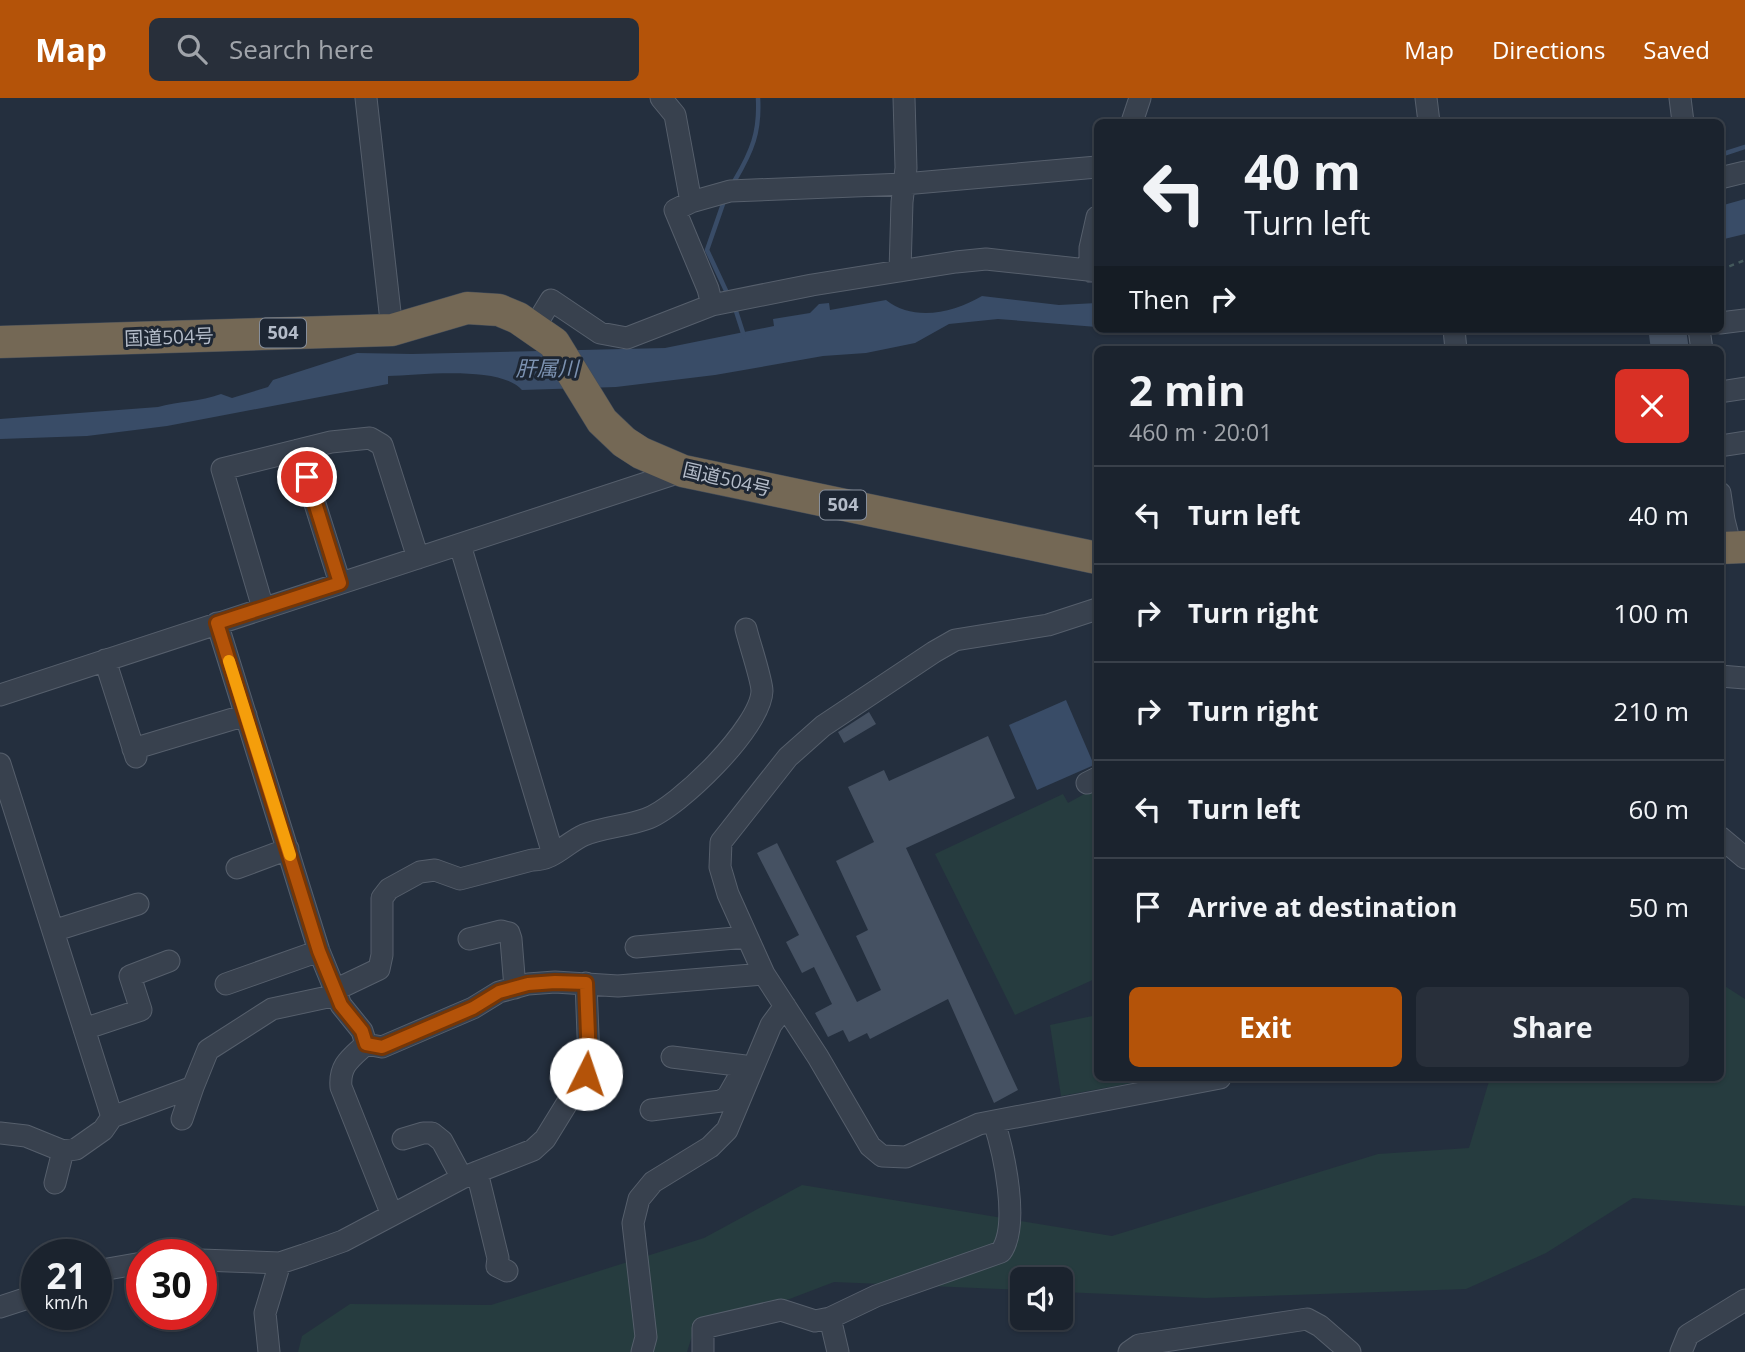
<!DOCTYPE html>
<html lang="en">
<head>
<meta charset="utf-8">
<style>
	:root { --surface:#1b232e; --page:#282f3a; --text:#f1f3f6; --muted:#a0a4aa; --line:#39404a; --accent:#b45309 }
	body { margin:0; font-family:"Open Sans","Noto Sans JP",sans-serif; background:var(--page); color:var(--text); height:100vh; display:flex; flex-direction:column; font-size:26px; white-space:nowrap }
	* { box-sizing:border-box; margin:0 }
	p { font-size:23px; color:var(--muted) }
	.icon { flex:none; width:38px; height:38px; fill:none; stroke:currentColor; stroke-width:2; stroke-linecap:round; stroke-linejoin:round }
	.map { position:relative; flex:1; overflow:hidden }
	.details { position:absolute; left:1094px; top:248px; width:630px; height:735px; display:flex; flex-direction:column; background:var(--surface); border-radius:10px; box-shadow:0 2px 5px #0004,0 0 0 2px var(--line) }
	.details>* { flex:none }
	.top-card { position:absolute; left:1094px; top:21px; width:630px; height:214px; border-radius:10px; box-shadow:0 2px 5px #0004,0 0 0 2px var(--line); background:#1b232e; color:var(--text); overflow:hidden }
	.controls { position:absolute; left:1010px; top:1169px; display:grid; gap:14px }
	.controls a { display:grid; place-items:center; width:63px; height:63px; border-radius:10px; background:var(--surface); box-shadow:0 2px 5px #0004,0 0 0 2px var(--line); font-size:35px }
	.speed { position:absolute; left:21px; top:1141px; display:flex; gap:14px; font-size:35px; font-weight:700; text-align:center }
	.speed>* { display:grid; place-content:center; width:91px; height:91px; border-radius:50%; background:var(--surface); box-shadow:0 2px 5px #0004,0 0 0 2px var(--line); line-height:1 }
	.speed small { font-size:18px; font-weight:400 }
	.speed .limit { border:10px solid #d22; background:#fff; color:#111 }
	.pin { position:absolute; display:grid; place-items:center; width:60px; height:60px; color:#fff; margin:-30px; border:4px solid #fff; border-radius:50%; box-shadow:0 2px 7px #0007 }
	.me { position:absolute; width:77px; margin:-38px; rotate:4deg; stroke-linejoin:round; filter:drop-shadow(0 0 5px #0008) }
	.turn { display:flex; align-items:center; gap:24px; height:147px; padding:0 35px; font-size:32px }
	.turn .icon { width:91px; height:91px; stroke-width:2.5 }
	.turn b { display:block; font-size:49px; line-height:60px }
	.then { display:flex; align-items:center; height:66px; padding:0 35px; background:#0003; gap:14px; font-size:26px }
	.round { display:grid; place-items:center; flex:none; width:74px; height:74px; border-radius:10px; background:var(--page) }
	.headline { display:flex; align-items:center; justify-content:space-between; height:119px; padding:0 35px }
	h1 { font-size:42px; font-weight:700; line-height:52px }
	.action { display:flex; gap:14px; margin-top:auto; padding:14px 35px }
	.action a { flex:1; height:80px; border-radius:10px; background:var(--accent); color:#fff; font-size:28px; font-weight:700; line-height:80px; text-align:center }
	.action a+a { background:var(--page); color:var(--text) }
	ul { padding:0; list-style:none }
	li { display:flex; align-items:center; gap:21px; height:98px; padding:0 35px; border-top:2px solid var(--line) }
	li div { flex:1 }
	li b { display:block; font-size:26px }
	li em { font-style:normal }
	header { display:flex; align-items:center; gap:42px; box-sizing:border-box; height:98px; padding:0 35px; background:var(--accent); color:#fff }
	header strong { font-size:33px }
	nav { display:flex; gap:38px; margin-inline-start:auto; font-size:24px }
	.search { width:490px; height:63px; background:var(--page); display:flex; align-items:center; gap:18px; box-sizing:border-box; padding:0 24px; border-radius:10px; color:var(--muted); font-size:26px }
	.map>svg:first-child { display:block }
</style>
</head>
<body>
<header>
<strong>Map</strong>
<div class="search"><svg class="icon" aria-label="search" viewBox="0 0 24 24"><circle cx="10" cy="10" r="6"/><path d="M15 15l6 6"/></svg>Search here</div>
<nav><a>Map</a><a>Directions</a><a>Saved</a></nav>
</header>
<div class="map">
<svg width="1745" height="1254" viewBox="0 0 1745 1254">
	<rect width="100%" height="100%" fill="#242f3e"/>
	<path fill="#263c3f" d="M1097,689v191l-82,37 -80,-161 128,-60 5,9z
		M1720,885l25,16v207l-112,-8 -87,55 -80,36 -261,9 -144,-6 -1,-13h-38v11l-188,-8 -142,54 -5,16h-389l4,-16 48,-32 141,1 213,-67 98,-53 310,51 266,-82 91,-6 21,-70h230z
		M1097,917v63h62l-98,18 -11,-71z"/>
	<path fill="#394c67" d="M1745,101v35l-25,6v-34z
		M982,198l77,9 38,-2v24l-99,-8 -49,5 -34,19 -49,10 -43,3 -108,19 -99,12 -94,3c-22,-25 -102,-15 -134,-14v8l-221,42 -80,10 -87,3v-20l158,-12c22,-6 42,-5 63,-13l11,4 36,-11 5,-7 84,-27 55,1 253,-6 109,-22 -1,-7 37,-6 9,-9 10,-1 1,7 56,-10c28,22 67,13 96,-4z
		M1066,602l28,65 -57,25 -28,-65z"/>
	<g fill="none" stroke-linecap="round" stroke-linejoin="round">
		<path stroke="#394c67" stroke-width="4.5" d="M1720,57l25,-8
			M735,82c17,-29 25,-48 23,-82
			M724,103l-17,49 22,47
			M735,210l9,28"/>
	</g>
	<path fill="#455162" d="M1686,231l3,21h-38l-2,-15z
		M869,614l7,12 -32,19 -6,-11z
		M988,638l27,62 -109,50 112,242 -24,13 -46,-104 -78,40 -3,-6 -18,9 -6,-12 -15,7 -13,-24 17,-9 -18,-37 -12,6 -16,-31 13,-7 -42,-82 20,-10 80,159 24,-12 -25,-54 12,-6 -32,-69 38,-19 -26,-55 36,-17 5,11z"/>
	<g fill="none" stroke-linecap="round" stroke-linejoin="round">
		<g stroke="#565f6c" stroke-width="23">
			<path id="minor" d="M366,0l26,232
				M661,0l14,17 16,87
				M1426,0l3,24
				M1680,0l3,24
				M1132,24l8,-24
				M1720,80l25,-6
				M900,173l2,-69 4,-34 -2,-70
				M1090,173v-23l7,-31
				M712,207l-4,-16 -33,-79 16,-8 39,-11 174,-7 193,-17
				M1720,225l25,-3
				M534,230l17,-28 49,33 27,5 85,-33 100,-20 144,-23 30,-3 111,12
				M1454,231l2,21
				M1699,231l3,21
				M1720,294l25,-4
				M1720,348l25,-4
				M298,352l42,133
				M1720,395l4,27 7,28
				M460,447l93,309
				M263,510l-41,-139 109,-27 39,-4 12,7 36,113
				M1097,511l-49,16 -93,15 -21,12 -111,74 -35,31 -67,85 -1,25 8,27 36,80 54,83 52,89 12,10 24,1 73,-33 241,-46
				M217,525l102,328 22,54 21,26 4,13
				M105,562l31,97
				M1720,578l25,2
				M0,597l683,-224
				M133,651l113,-34
				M0,666l112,353 81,-30 15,-37 64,-41 65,-14
				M1087,685l10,-5
				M1720,739l25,21
				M237,770l51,-19
				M53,833l85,-27
				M469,841l32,-8 8,2 2,6 4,49
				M636,849l110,-10
				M226,886l93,-33
				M335,892l44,-21 3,-14v-57l7,-9 31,-17 15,-2 25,9 72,-19c21,1 34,-17 52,-25 20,-8 43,-9 62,-16 32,-11 115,-92 116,-128 0,-11 -13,-49 -16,-62
				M84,931l57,-19 -11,-34 39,-15
				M366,946l16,3 91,-39 26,-16 29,-8 27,-2 63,4 146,-12
				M366,946c-15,14 -27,21 -25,43l51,128
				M672,959l73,9
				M651,1012l70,-9 7,-5 12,-21
				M182,1021l11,-32
				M0,1035l26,3 37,15 13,-2 27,-19 9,-13
				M403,1041l20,-6h9l10,8 20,37
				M477,1074l21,86 -1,8 10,5
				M55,1085l8,-32
				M201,1162l79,3 24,-8 39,-14 119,-63 71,-28 12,-11 40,-65 4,-13 -3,-78
				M96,1173l46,-8
				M0,1209l37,-12
				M830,1220l8,34
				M269,1254l-4,-39 15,-50
				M642,1254l4,-15 -13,-114 6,-24 14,-17 57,-35 17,-17 44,-105 14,-19
				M703,1254v-24l78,-18 34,11 15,-3 46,-22 125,-44c19,-27 3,-99 -7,-130
				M1129,1254l10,-7 168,-26 13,7 30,26
				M1681,1254l7,-17 57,-35"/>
		</g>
		<g stroke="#434c59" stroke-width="33">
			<path id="highway" d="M0,244l392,-12 75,-22 32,2 19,8 36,25 48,78 22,21 17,11 42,18 414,87
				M1720,450l25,-1"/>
		</g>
		<path stroke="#44595c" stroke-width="2.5" stroke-dasharray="5 5" stroke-linecap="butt" d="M1720,172l25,-10"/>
		<use href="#minor" stroke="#38414e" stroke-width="21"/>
		<use href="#highway" stroke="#746855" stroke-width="32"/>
	</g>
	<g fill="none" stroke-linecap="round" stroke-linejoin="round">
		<g stroke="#753606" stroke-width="18">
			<path id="route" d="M307,379l33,106 -123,40 102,328 22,54 21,26 4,13 16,3 91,-39 26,-16 29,-8 27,-2 31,1 3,78 -3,13"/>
		</g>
		<use href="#route" stroke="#b45309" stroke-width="12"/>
		<path stroke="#f59e0b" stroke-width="12" d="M229,563l61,194"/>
	</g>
	<g text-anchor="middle" stroke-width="6" stroke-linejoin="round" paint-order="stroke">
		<g fill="#1d2633" stroke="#878f9c" stroke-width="2">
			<rect x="260" y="220.5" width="46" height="29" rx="5"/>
			<rect x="820" y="392.5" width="46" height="29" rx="5"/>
		</g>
		<g font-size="18" font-weight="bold" fill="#b4bcc9">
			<text x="283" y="241">504</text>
			<text x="843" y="413">504</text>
		</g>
		<g font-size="19" fill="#b4bcc9" stroke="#1d2633">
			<text transform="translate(169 239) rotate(-2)" y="7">国道504号</text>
			<text transform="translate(727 381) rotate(13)" y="7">国道504号</text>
		</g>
		<g font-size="21" font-style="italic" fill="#7c92b1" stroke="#1d2633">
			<text x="547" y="278">肝属川</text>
		</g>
	</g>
</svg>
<div class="controls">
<a><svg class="icon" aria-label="sound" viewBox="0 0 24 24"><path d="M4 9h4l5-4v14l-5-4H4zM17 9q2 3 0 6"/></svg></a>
</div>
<div class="speed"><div>21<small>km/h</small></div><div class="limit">30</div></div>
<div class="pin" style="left:307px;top:379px;background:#d93025"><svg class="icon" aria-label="arrive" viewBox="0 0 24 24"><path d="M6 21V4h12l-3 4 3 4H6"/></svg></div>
<svg class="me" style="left:586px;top:976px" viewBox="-20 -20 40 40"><circle r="19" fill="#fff"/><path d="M0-13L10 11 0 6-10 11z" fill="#b45309"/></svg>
<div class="top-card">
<div class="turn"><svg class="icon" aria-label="left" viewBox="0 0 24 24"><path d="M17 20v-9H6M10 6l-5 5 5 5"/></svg><div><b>40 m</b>Turn left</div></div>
<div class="then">Then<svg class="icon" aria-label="right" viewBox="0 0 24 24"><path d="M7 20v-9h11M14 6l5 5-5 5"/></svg></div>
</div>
<section class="details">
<div class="headline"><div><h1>2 min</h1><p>460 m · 20:01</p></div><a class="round" style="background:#d93025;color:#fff"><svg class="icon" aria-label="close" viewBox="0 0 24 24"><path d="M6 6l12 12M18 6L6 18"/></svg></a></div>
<ul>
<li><svg class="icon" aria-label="left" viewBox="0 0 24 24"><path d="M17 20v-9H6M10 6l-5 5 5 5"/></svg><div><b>Turn left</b></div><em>40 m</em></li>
<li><svg class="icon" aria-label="right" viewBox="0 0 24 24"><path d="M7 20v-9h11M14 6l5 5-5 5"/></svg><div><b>Turn right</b></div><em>100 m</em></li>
<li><svg class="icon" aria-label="right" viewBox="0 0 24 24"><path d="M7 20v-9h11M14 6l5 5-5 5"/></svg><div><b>Turn right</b></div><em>210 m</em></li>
<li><svg class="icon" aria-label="left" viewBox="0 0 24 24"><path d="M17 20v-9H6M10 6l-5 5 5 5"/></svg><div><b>Turn left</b></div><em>60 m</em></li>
<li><svg class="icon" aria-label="arrive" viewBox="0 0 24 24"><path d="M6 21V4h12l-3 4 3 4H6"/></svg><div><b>Arrive at destination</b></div><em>50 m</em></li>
</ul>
<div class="action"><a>Exit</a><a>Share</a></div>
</section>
</div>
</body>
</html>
